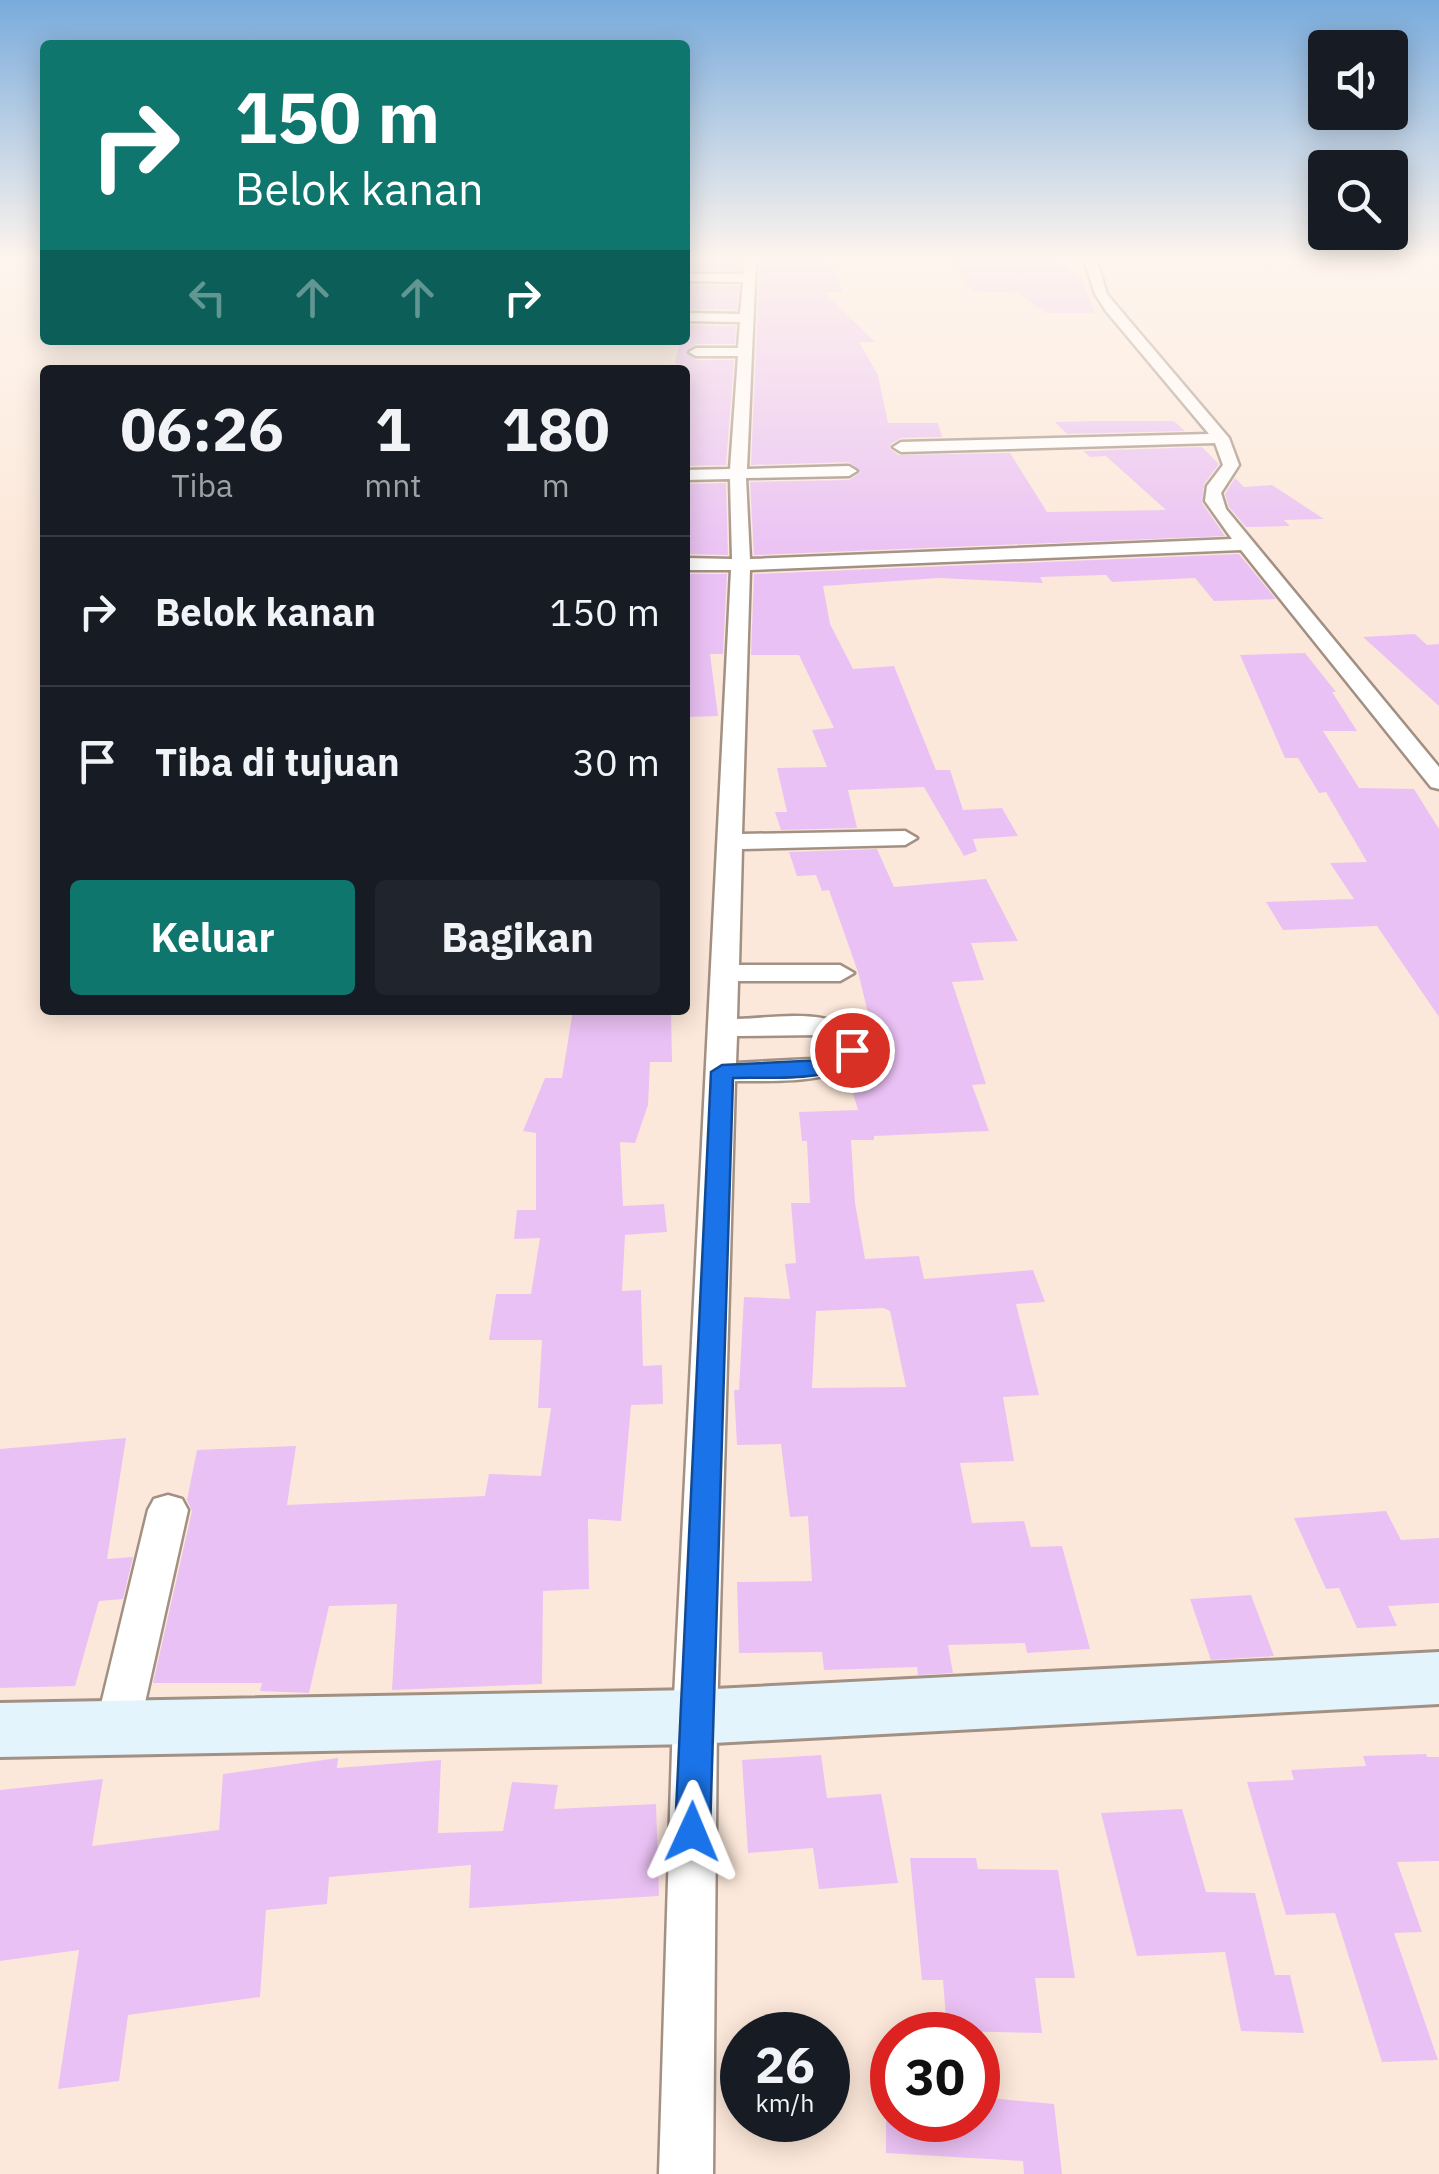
<!DOCTYPE html>
<html lang="id">
<head>
<meta charset="utf-8">
<style>
	:root { --surface:#171b24; --page:#20242c; --text:#f1f3f6; --muted:#9ea1a6; --line:#363941; --accent:#0f766e }
	body { margin:0; font-family:"IBM Plex Sans",sans-serif; background:var(--page); color:var(--text); height:100vh; display:flex; flex-direction:column; font-size:38px; white-space:nowrap }
	* { box-sizing:border-box; margin:0 }
	p { font-size:32px; color:var(--muted) }
	.icon { flex:none; width:55px; height:55px; fill:none; stroke:currentColor; stroke-width:2; stroke-linecap:round; stroke-linejoin:round }
	.map { position:relative; flex:1; overflow:hidden }
	.panel { position:absolute; left:40px; top:365px; width:650px; height:650px; display:flex; flex-direction:column; background:var(--surface); border-radius:10px; box-shadow:0 5px 25px #0003 }
	.panel>* { flex:none }
	.banner { position:absolute; left:40px; top:40px; width:650px; height:305px; border-radius:10px; box-shadow:0 5px 25px #0003; background:#0f766e; color:#fff; overflow:hidden }
	.controls { position:absolute; left:1308px; top:30px; display:grid; gap:20px }
	.controls a { display:grid; place-items:center; width:100px; height:100px; border-radius:10px; background:var(--surface); box-shadow:0 5px 25px #0003; font-size:50px }
	.speed { position:absolute; left:720px; top:2012px; display:flex; gap:20px; font-size:50px; font-weight:700; text-align:center }
	.speed>* { display:grid; place-content:center; width:130px; height:130px; border-radius:50%; background:var(--surface); box-shadow:0 5px 25px #0003; line-height:1 }
	.speed small { font-size:25px; font-weight:400 }
	.speed .limit { border:15px solid #d22; background:#fff; color:#111 }
	.pin { position:absolute; display:grid; place-items:center; width:85px; height:85px; color:#fff; margin:-42px; border:5px solid #fff; border-radius:50%; box-shadow:0 2px 10px #0007 }
	.me { position:absolute; width:110px; margin:-55px; rotate:1deg; stroke-linejoin:round; filter:drop-shadow(0 0 8px #0008) }
	.turn { display:flex; align-items:center; gap:35px; height:210px; padding:0 30px; font-size:45px }
	.turn .icon { width:130px; height:130px; stroke-width:2.5 }
	.turn b { display:block; font-size:70px; line-height:85px }
	.lanes { display:flex; align-items:center; height:95px; padding:0 30px; background:#0003; justify-content:center; gap:50px; direction:ltr }
	.lanes .off { opacity:.35 }
	.eta { display:flex; justify-content:space-evenly; align-items:center; height:170px; text-align:center }
	.eta b { font-size:60px; font-weight:800; line-height:70px }
	.cta { display:flex; gap:20px; margin-top:auto; padding:20px 30px }
	.cta a { flex:1; height:115px; border-radius:10px; background:var(--accent); color:#fff; font-size:40px; font-weight:800; line-height:115px; text-align:center }
	.cta a+a { background:var(--page); color:var(--text) }
	ul { padding:0; list-style:none }
	li { display:flex; align-items:center; gap:30px; height:150px; padding:0 30px; border-top:2px solid var(--line) }
	li div { flex:1 }
	li b { display:block; font-size:38px }
	li em { font-style:normal }
	.map>svg:first-child { display:block }
</style>
</head>
<body>
<div class="map">
<svg width="1439" height="2174" viewBox="0 0 1439 2174">
	<rect width="100%" height="100%" fill="#fce8da"/>
	<path fill="#eac1f4" fill-rule="evenodd" d="M695,259h45v11h-45z
		M760,259h69l14,33h-19l51,50h-16l19,33 10,48h50l4,14 -41,1 -10,6 -2,4 10,7 111,-2 37,59 119,-2 -60,-54 -16,1 -7,-6 119,-4 17,17 -15,20 -2,19 23,33 -471,19 -4,-73 99,-2 12,-8 -12,-10 -98,3z
		M947,259h110l25,21 13,33h-50l-27,-20 -46,-2z
		M691,285l48,1 -2,24 -51,-1z
		M685,325l51,1 -1,18h-39l-11,7 11,9h38l-8,105 -41,1v-102h-10l5,-24h5z
		M1097,421h77l11,10 -118,3 -12,-12z
		M1235,478l9,9 28,-2 52,34 -40,1 6,6 -44,1 -17,-20 -4,-13z
		M726,483l2,72 -43,-1v-70z
		M1239,554l37,45 -62,2 -19,-23 -83,4 -6,-7 -66,2 3,6 -104,-5 -116,8 7,38 23,45 41,-3 42,104h14l13,40 39,-2 16,28 -45,3 4,12 -13,5 -40,-69 -76,3 9,38 -76,2 -6,-18h12l-10,-44 50,-1 -15,-37 22,-2 -35,-73h-48l3,-81z
		M685,574h42l-4,80h-13l8,62 -33,1z
		M1415,634l12,11 12,-1v62l-76,-69z
		M1305,653l31,39h-4l25,39h-34l36,57 55,1 25,40v188l-62,-91 -94,4 -17,-28 88,-3 -24,-36 37,-1 -41,-70 -7,1 -21,-35h-13l-45,-103z
		M877,849l17,38 92,-8 32,62 -47,2 13,37 -32,2 34,102 -14,1 17,46 -115,5v4h-23l4,63 10,56 54,-3 5,23 109,-9 12,32 -29,2 23,91 -36,2 11,64 -54,2 12,60 52,-2 7,26 31,-1 28,103 -63,4 -2,-10 -77,2 5,28 -35,2 -1,-8 -93,3 -2,-18 -83,1 -2,-71 75,-1 -4,-65 -18,1 -9,-73 -44,1 -3,-55h5l5,-93 46,2 -5,-35 11,-1 -5,-60h19l-3,-62h-5l-3,-29 59,-2 -11,-37 35,-3 -24,-98 -29,-82 -7,1 -6,-16 -19,1 -8,-24zM883,1308l7,3 16,76 -94,1 4,-77z
		M573,1010h98l1,52h-22l-2,43 -13,38 -15,-1 3,64 41,-2 3,28 -42,3 -3,56 19,-1 2,76 19,-1 1,39 -32,1 -10,116 -33,-2 1,70 -46,2 -1,93 -150,6 5,-86 -68,2 -20,87 -49,-2 2,-8h-109l39,-172 -5,-11 10,-50 99,-4 -9,59 198,-9 4,-22 52,2 10,-68h-13l4,-68h-53l7,-46h35l9,-56 -26,1 3,-29h19v-77l-13,-2 22,-53h17z
		M126,1438l-19,121 26,-2 -10,42 -24,2 -24,85 -75,2v-239z
		M1386,1511l15,29 38,-2v65l-51,3 9,20 -40,2 -18,-40 -13,1 -32,-71z
		M1251,1595l23,61 -63,4 -21,-61z
		M1426,1754l1,3h12v104l-42,1 25,70 -28,1 44,127 -56,2 -47,-149 -49,2 -39,-133 47,-2 -3,-10 75,-4 -3,-10z
		M821,1755l6,43 54,-4 17,89 -79,6 -6,-41 -65,5 -6,-93z
		M338,1758l-1,10 104,-8 -3,73 65,-2 9,-49 46,3 -4,24 102,-5 3,92 -190,12 2,-43 -142,12 -2,27 -61,6 -6,87 -132,18 -9,66 -61,8 21,-139 -79,11v-171l103,-11 -11,67 127,-16 4,-56z
		M1182,1809l24,83 49,1 20,82h15l14,58 -63,-2 -16,-79 -88,4 -36,-143z
		M910,1858h66l2,11 80,1 17,108h-40l7,55 -95,-2 -4,-51h-21z
		M978,2097l76,7 8,70h-38l-1,-13 -137,-8v-33h92z"/>
	<g fill="none" stroke-linecap="round" stroke-linejoin="round">
		<g stroke="#a29083" stroke-width="5">
			<path id="street" d="M744,259h12l-9,210 102,-3 8,5 -8,5 -103,2 4,81 482,-20 -27,-38 2,-15 16,-21 -8,-22 -314,9 -8,-5 8,-5 308,-8 -103,-123 -11,-17 -11,-35h12l11,35 9,11 113,133 10,27 -18,28 5,16 213,258v22l-8,-2 -190,-237 -491,20 -8,264 163,-3 12,7 -12,7 -163,4 -3,116h101l14,8 -14,8h-102l-1,38c44,-1 107,-16 130,31 -27,37 -91,30 -132,31l-18,636 -4,457h-54l14,-457 58,-1147h-46v-12l47,1 -2,-80 -45,1v-10l45,-1 8,-113h-42l-7,-4 7,-4h42l2,-26 -55,-1v-8l55,1 3,-32 -54,-1 -4,-7h58zM821,1035l16,13 -26,11 -75,4 1,-27z
				M168,1495l14,4 6,11 -48,215 -6,13 -16,6 -16,-6 -6,-13 52,-215 6,-11z"/>
		</g>
		<g stroke="#a29083" stroke-width="6">
			<path id="secondary" d="M1439,1652v52l-744,40 -695,13v-54l695,-13z"/>
		</g>
		<use href="#street" fill="#fff" fill-rule="evenodd"/>
		<use href="#secondary" fill="#e4f4fd" fill-rule="evenodd"/>
	</g>
	<linearGradient id="sky" x2="0" y2="1"><stop stop-color="#79abdc"/><stop offset="0.46" stop-color="#fef5ee"/><stop offset="1" stop-color="#fef5ee" stop-opacity="0"/></linearGradient>
	<rect width="1439" height="563" fill="url(#sky)"/>
	<path fill="#1a73e8" stroke="#114b97" stroke-width="2.5" d="M852,1043l11,7c-25,36 -90,26 -130,28l-23,754 -5,11 -13,4 -12,-4 -5,-11 36,-760 11,-7 101,-5z"/>
</svg>
<div class="controls">
<a><svg class="icon" aria-label="sound" viewBox="0 0 24 24"><path d="M4 9h4l5-4v14l-5-4H4zM17 9q2 3 0 6"/></svg></a>
<a><svg class="icon" aria-label="search" viewBox="0 0 24 24"><circle cx="10" cy="10" r="6"/><path d="M15 15l6 6"/></svg></a>
</div>
<div class="speed"><div>26<small>km/h</small></div><div class="limit">30</div></div>
<div class="pin" style="left:852px;top:1050px;background:#d93025"><svg class="icon" aria-label="arrive" viewBox="0 0 24 24"><path d="M6 21V4h12l-3 4 3 4H6"/></svg></div>
<svg class="me" style="left:692px;top:1832px" viewBox="-20 -20 40 40"><path d="M0-17L14 15 0 8-14 15z" fill="#1a73e8" stroke="#fff" stroke-width="4"/></svg>
<div class="banner">
<div class="turn"><svg class="icon" aria-label="right" viewBox="0 0 24 24"><path d="M7 20v-9h11M14 6l5 5-5 5"/></svg><div><b>150 m</b>Belok kanan</div></div>
<div class="lanes"><svg class="icon off" aria-label="left" viewBox="0 0 24 24"><path d="M17 20v-9H6M10 6l-5 5 5 5"/></svg><svg class="icon off" aria-label="ahead" viewBox="0 0 24 24"><path d="M12 20V5M6 11l6-6 6 6"/></svg><svg class="icon off" aria-label="ahead" viewBox="0 0 24 24"><path d="M12 20V5M6 11l6-6 6 6"/></svg><svg class="icon" aria-label="right" viewBox="0 0 24 24"><path d="M7 20v-9h11M14 6l5 5-5 5"/></svg></div>
</div>
<section class="panel">
<div class="eta">
<div><b>06:26</b><p>Tiba</p></div>
<div><b>1</b><p>mnt</p></div>
<div><b>180</b><p>m</p></div>
</div>
<ul>
<li><svg class="icon" aria-label="right" viewBox="0 0 24 24"><path d="M7 20v-9h11M14 6l5 5-5 5"/></svg><div><b>Belok kanan</b></div><em>150 m</em></li>
<li><svg class="icon" aria-label="arrive" viewBox="0 0 24 24"><path d="M6 21V4h12l-3 4 3 4H6"/></svg><div><b>Tiba di tujuan</b></div><em>30 m</em></li>
</ul>
<div class="cta"><a>Keluar</a><a>Bagikan</a></div>
</section>
</div>
</body>
</html>
